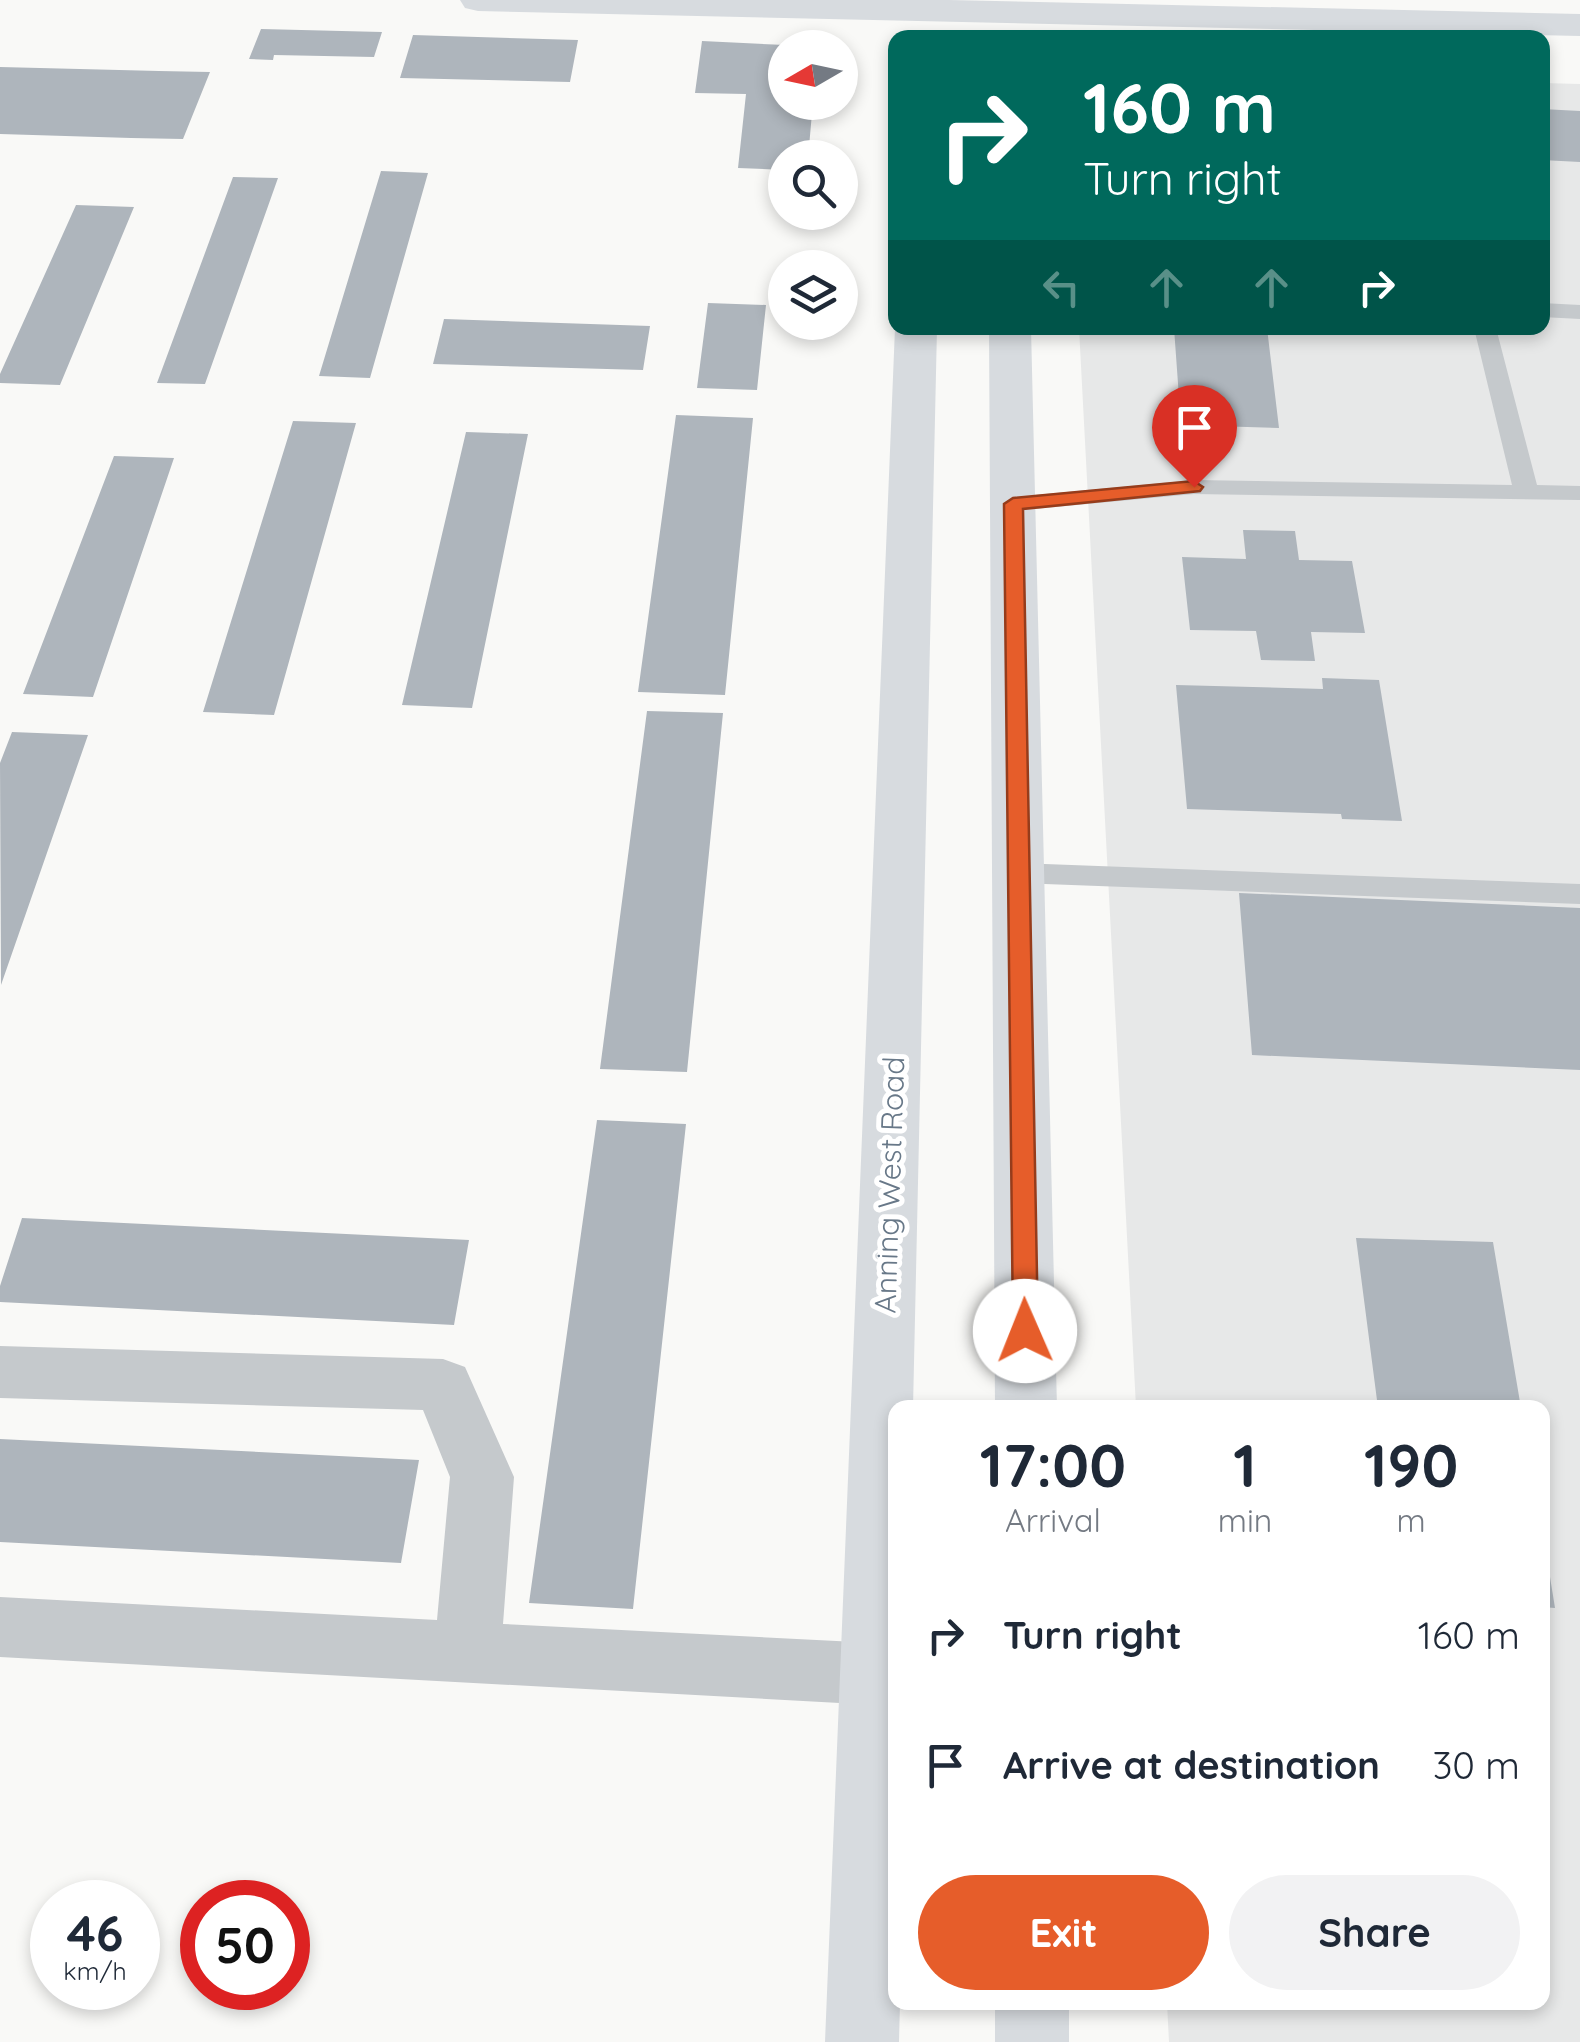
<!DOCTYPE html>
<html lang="en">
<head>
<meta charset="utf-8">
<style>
	:root { --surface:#fff; --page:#f2f2f3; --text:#1f2937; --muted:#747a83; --accent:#e65d2a }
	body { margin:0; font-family:Quicksand,sans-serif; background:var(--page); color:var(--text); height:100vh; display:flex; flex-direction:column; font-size:38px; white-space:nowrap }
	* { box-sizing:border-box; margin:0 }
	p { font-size:32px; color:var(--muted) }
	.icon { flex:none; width:55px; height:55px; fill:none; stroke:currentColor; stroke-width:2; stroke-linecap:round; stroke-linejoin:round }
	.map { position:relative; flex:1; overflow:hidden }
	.drawer { position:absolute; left:888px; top:1400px; width:662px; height:610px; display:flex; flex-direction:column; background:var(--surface); border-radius:20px; box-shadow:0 5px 15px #0003 }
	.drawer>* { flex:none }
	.banner { position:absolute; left:888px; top:30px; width:662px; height:305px; border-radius:20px; box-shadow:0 5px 15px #0003; background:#00695c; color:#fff; overflow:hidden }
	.needle { width:65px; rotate:261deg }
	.controls { position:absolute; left:768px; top:30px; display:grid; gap:20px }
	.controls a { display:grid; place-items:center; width:90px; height:90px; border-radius:50%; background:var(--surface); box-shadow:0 5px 15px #0003; font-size:50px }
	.speed { position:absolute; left:30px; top:1880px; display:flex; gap:20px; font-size:50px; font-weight:700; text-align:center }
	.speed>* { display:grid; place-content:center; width:130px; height:130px; border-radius:50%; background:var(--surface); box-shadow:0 5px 15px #0003; line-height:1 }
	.speed small { font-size:25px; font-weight:400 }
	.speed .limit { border:15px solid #d22; background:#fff; color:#111 }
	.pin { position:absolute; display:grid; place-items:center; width:85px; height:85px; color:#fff; margin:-102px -42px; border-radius:50% 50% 50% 0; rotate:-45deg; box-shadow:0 0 10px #0007 }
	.pin .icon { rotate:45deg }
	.me { position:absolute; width:110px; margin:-55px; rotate:359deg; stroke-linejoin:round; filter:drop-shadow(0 0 8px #0008) }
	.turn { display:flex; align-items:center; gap:35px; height:210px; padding:0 30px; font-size:45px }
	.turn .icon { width:130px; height:130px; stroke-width:2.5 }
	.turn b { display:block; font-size:70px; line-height:85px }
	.lanes { display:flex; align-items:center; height:95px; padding:0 30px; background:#0003; justify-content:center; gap:50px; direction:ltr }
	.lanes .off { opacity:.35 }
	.eta { display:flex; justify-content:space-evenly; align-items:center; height:170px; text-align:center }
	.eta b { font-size:60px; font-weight:800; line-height:70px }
	.button { display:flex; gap:20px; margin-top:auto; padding:20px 30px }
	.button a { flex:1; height:115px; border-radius:60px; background:var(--accent); color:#fff; font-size:40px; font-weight:800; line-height:115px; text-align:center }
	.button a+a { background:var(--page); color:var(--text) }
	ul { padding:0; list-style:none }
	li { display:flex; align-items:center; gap:30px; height:130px; padding:0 30px }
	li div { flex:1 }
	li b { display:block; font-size:38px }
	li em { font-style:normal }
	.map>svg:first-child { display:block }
</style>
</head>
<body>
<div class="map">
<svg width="1580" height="2042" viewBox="0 0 1580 2042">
	<rect width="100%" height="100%" fill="#f9f9f7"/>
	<path fill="#e7e8e8" d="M1543,83l37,1v1958h-411l-2,-39 375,-1v-594l-406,-1 -57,-1079h463z"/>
	<path fill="#aeb5bc" d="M261,29l121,3 -8,25 -100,-2 -1,5 -24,-1z
		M413,35l165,5 -8,42 -170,-4z
		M702,41l83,4v57h28l-5,56h-23v12l-47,-2 8,-74 -51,-1z
		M0,67l159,4 51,1 -27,67 -52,-1 -131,-4z
		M1542,109l38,2v51l-38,-2z
		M381,171l47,2 -58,205 -51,-2z
		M233,177l45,1 -73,206 -48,-1z
		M76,205l58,2 -74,178 -60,-2v-9z
		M708,303l58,2 -9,85 -60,-2z
		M444,319l206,7 -7,44 -210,-6z
		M1174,328h93l12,100 -98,-3z
		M676,415l77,3 -28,277 -87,-3z
		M293,421l63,2 -82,292 -71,-3z
		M466,432l62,2 -56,274 -70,-3z
		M114,456l60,2 -81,239 -70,-3z
		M1243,530l52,1 4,29 53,1 13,72 -54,-1 4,29 -54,-1 -5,-29 -66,-1 -8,-73 64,2z
		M1322,678l57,2 23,141 -60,-2 -1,-5 -154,-5 -11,-124 147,4z
		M647,711l76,2 -36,359 -87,-3z
		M12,732l76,3 -87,250 -1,-222z
		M1239,893l341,15v162l-328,-15z
		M597,1120l89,4 -53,485 -104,-6z
		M22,1218l447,22 -15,85 -454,-23v-16z
		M1356,1238l137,4 28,166h-143z
		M0,1439l419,21 -18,103 -401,-21z
		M1545,1546l10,62 -13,-1z"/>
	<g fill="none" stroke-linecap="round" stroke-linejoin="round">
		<path fill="#c5c9cc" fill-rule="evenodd" d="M1542,303l38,2v14l-38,-2z
			M1474,328h22l41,157 43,1v14l-386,-6 -181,17 -12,-7 12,-7 181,-17 318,5z
			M1018,863l562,21v20l-562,-21 -10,-3 -4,-7 4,-7z"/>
		<path fill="#c5c9cc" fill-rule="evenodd" d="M0,1346l443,13 22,8 49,110 -11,147 373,19 19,7v48l-19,7 -876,-48v-60l437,23 13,-143 -27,-67 -423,-12z"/>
		<path fill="#d7dbdf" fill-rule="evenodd" d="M460,0h489l631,14v22l-1102,-25 -13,-3z
			M895,328h42l-24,1080h-18v594h5l-1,40h-74z
			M989,328h42l26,1080h-62z
			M995,2002h74v40h-74z"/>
	</g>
	<path fill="#e65d2a" stroke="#963c1b" stroke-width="2.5" d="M1194,481l9,6 -3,4 -177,18 15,822 -4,8 -9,3 -9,-3 -3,-8 -9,-827 9,-6z"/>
	<g text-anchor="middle" stroke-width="10" stroke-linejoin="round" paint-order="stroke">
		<g font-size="30" fill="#687888" stroke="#fff">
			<text transform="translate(890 1185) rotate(-88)" y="10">Anning West Road</text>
		</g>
	</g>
</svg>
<div class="controls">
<a><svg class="needle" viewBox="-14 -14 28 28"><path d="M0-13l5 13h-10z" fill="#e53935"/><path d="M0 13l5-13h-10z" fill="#747a83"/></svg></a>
<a><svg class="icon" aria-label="search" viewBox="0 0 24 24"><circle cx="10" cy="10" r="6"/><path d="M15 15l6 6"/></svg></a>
<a><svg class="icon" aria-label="layers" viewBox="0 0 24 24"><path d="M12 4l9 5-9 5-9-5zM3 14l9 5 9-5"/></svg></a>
</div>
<div class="speed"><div>46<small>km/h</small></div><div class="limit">50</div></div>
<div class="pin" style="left:1194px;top:487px;background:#d93025"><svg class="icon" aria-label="arrive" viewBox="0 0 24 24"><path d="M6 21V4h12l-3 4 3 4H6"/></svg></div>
<svg class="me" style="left:1025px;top:1331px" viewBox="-20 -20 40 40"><circle r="19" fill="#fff"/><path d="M0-13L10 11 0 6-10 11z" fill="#e65d2a"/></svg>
<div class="banner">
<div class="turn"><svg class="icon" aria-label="right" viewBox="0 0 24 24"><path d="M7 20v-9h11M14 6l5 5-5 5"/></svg><div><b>160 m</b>Turn right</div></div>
<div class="lanes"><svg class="icon off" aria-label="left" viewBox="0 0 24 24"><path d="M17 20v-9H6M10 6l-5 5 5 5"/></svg><svg class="icon off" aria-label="ahead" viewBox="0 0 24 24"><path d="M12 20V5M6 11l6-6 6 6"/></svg><svg class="icon off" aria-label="ahead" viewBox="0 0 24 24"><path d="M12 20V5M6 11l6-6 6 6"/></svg><svg class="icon" aria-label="right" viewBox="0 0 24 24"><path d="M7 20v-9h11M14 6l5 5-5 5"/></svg></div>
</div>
<section class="drawer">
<div class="eta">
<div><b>17:00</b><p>Arrival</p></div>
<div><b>1</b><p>min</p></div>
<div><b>190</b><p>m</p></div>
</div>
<ul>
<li><svg class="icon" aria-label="right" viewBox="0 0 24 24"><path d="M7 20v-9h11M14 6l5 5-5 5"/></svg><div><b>Turn right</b></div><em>160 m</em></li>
<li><svg class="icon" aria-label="arrive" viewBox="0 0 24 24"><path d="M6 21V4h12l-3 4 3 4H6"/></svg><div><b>Arrive at destination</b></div><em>30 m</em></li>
</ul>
<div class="button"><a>Exit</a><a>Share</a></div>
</section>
</div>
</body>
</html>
